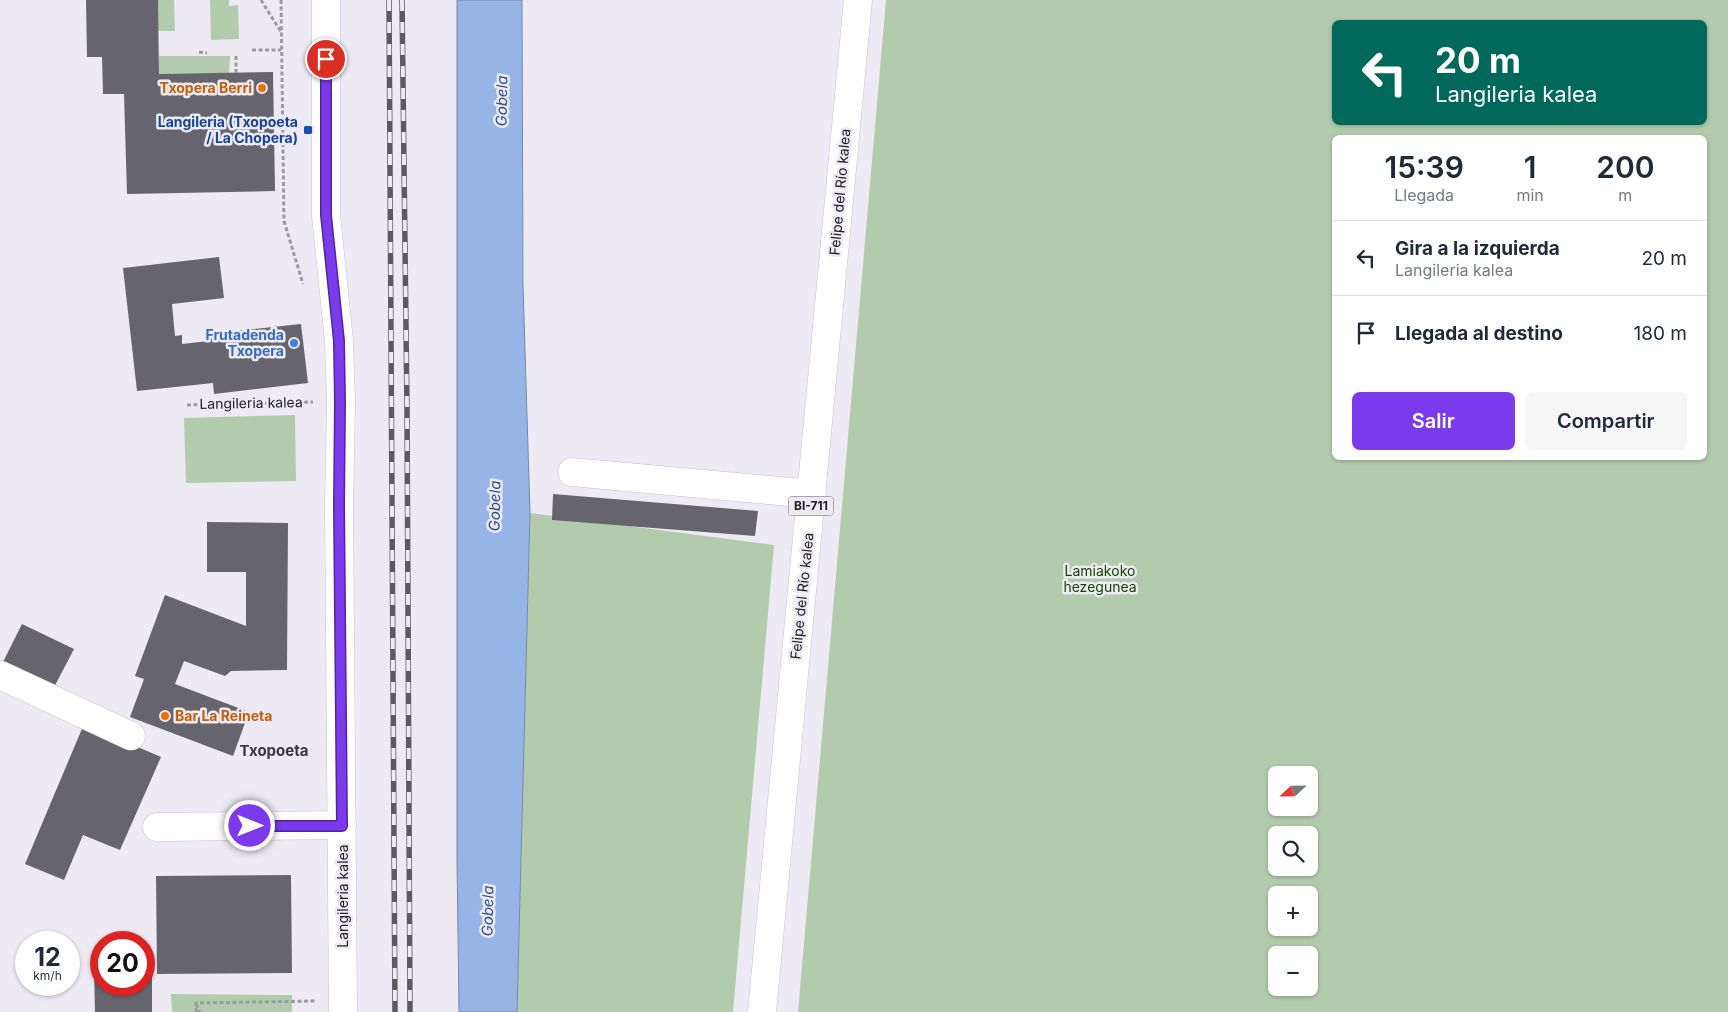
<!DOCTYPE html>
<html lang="es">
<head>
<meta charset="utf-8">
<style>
	:root { --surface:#fff; --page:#f6f6f7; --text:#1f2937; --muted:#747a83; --line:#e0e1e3; --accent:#7c3aed }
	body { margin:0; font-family:Inter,sans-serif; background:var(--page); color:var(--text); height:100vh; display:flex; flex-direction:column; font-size:19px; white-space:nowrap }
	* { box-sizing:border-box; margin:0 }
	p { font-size:16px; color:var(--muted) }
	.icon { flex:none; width:28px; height:28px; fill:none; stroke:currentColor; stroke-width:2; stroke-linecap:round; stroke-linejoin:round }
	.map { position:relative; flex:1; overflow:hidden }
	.sheet { position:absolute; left:1332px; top:135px; width:375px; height:325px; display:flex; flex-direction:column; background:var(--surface); border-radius:8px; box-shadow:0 1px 4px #0004 }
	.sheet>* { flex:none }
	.banner { position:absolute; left:1332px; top:20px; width:375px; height:105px; border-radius:8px; box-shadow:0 1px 4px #0004; background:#00695c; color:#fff; overflow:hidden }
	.needle { width:32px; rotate:248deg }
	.fabs { position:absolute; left:1268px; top:766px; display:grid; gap:10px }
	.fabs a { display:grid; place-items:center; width:50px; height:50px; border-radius:8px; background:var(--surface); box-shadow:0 1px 4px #0004; font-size:25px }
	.speed { position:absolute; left:15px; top:931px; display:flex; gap:10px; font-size:25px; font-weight:700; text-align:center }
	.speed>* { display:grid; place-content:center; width:65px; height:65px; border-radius:50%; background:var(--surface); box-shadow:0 1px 4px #0004; line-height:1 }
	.speed small { font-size:12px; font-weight:400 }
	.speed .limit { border:8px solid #d22; background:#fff; color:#111 }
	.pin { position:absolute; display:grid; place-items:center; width:42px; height:42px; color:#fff; margin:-21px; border:2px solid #fff; border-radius:50%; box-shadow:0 1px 5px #0007 }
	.me { position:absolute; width:55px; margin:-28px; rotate:90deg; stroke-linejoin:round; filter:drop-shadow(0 0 4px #0008) }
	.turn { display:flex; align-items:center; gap:18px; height:105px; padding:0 20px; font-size:22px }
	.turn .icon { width:65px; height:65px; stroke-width:2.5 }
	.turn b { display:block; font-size:35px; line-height:42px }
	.eta { display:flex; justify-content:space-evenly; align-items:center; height:85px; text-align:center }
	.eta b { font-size:30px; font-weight:600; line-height:35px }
	.button { display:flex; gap:10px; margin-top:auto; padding:10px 20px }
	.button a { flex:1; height:58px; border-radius:8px; background:var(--accent); color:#fff; font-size:20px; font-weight:600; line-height:58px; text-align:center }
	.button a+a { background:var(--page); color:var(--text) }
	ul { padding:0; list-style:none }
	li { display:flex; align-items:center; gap:15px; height:75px; padding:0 20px; border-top:1px solid var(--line) }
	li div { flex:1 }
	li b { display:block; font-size:19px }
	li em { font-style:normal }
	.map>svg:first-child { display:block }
</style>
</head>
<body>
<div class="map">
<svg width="1728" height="1012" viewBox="0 0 1728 1012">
	<rect width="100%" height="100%" fill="#edeaf3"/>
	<path fill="#b3cbad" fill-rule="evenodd" d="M158,0h16l1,31h-17z
		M210,0h19v6l9,-1 1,34 -28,1z
		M886,0h842v1012h-930zM1335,22h370v100h-370zM1335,138h370v320h-370zM1276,775h33v33h-33zM1276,835h33v33h-33zM1276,895h33v33h-33zM1276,955h33v33h-33z
		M159,56h71l-1,17 -70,1z
		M295,415l1,66 -110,2 -2,-65z
		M530,513l244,32 -41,467h-216z
		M171,994l121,1v17h-120z"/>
	<path fill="#97b4e6" stroke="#7488ac" d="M457,0h65l1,285 7,228 -13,499h-58l-2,-152z"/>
	<path fill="#66656d" d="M86,0h72l1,74 114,-2 2,119 -148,3 -3,-100h-21l-1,-37h-15z
		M219,257l5,41 -52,6 3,32 7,-1v9l27,-3 -1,-7 93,-10 7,59 -94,11 -1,-11 -76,8 -14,-123z
		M553,494l205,17 -3,25 -203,-16z
		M207,522l81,1 -1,147 -56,1 -6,5 -41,-15 -9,23 74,28 -16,44 -103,-39 14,-38 -9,-3 30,-81 81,31v-54h-39z
		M22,624l52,25 -23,44 -48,-31z
		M84,724l77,33 -41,93 -37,-15 -19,45 -39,-16z
		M291,875l1,98 -135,1 -1,-98z
		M94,970h7v15h43v-15h8v42h-57z"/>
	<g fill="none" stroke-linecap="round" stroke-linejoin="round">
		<g stroke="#c5c2cb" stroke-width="29">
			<path id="minor" d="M326,0v215l13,126 2,61 -2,103 4,507
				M572,472l240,22
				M0,675l131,61
				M157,827l185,-2"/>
		</g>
		<g stroke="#c5c2cb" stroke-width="29">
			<path id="major" d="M762,1012l96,-1012"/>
		</g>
		<path stroke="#9c9aa0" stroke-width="3" stroke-dasharray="4 2.5" stroke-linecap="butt" d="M261,0l20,32
			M281,0l3,221 19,63
			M252,50h29
			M199,52l8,1
			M236,73v-17
			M187,405l126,-3
			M196,1004l4,8
			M196,1012v-9l119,-2"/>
		<use href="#minor" stroke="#fff" stroke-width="28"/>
		<use href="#major" stroke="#fff" stroke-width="28"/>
		<g stroke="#5c5a5f" stroke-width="5.5">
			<path id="rail" d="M389,0l6,1012
				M402,0l5,409 3,603"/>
		</g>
		<use href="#rail" stroke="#edeaf3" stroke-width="4" stroke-dasharray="11" stroke-linecap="butt"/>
	</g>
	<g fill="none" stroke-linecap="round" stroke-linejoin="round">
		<g stroke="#51269a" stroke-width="12">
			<path id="route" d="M250,826h92l-3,-321 1,-103 -1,-61 -13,-126v-156"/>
		</g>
		<use href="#route" stroke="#7c3aed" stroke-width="9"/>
	</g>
	<g fill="#e8710a" stroke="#edeaf3" stroke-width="2">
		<circle cx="262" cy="88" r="5"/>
		<circle cx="165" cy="716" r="5"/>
	</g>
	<rect fill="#1a4fb4" stroke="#edeaf3" stroke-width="2" x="303" y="125" width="10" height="10" rx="2.5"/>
	<circle fill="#3f7fe0" stroke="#edeaf3" stroke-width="2" cx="294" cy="343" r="5"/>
	<g text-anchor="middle" stroke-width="5" stroke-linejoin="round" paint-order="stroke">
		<rect fill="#edeaf3" stroke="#5e5d61" stroke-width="1" x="788.5" y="496.5" width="45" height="19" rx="4"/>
		<g font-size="12" font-weight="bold" fill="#212023">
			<text x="811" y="510">BI-711</text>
		</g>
		<g font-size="14" font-weight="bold" fill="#c56008" stroke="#edeaf3" text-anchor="end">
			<text x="252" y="93">Txopera Berri</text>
			<text x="175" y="721" text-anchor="start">Bar La Reineta</text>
		</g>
		<g font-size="14" font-weight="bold" fill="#164399" stroke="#edeaf3" text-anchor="end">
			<text x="298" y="127">Langileria (Txopoeta<tspan x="298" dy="16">/ La Chopera)</tspan></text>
		</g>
		<g font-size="14" fill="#212023" stroke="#edeaf3">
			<text transform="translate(840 192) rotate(-85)" y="5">Felipe del Río kalea</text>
			<text transform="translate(251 403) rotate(-1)" y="5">Langileria kalea</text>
			<text transform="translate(802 596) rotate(-84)" y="5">Felipe del Río kalea</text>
			<text transform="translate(343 896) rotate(-90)" y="5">Langileria kalea</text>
		</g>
		<g font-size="14" font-weight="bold" fill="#366cbe" stroke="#edeaf3" text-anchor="end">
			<text x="284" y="340">Frutadenda<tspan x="284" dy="16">Txopera</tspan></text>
		</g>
		<g font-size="14" fill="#154601" stroke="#edeaf3">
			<text x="1100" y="576">Lamiakoko<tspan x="1100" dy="16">hezegunea</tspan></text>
		</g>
		<g font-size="15" font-style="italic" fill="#2c4f8c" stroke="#edeaf3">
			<text transform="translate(502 101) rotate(-89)" y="5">Gobela</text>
			<text transform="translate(495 506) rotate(-89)" y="5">Gobela</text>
			<text transform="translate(488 911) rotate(-89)" y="5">Gobela</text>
		</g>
		<g font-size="15" font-weight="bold" fill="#39373e" stroke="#edeaf3">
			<text x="274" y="756">Txopoeta</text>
		</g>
	</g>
</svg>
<div class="fabs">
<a><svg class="needle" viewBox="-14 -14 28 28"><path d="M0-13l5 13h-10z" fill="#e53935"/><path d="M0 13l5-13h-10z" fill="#747a83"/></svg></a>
<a><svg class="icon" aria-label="search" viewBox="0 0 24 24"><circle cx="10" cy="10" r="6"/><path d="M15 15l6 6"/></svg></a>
<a>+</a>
<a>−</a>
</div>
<div class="speed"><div>12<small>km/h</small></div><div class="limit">20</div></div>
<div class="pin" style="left:326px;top:59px;background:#d93025"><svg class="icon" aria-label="arrive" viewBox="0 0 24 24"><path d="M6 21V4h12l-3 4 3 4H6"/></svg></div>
<svg class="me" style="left:250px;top:826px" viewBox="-20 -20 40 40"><circle r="17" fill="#7c3aed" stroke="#fff" stroke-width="3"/><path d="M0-11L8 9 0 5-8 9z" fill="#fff"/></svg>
<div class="banner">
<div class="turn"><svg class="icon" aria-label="left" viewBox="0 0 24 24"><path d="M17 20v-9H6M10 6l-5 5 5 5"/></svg><div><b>20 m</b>Langileria kalea</div></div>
</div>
<section class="sheet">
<div class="eta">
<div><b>15:39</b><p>Llegada</p></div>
<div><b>1</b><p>min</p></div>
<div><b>200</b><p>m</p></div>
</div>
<ul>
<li><svg class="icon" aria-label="left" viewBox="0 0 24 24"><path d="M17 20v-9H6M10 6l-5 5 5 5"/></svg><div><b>Gira a la izquierda</b><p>Langileria kalea</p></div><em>20 m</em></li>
<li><svg class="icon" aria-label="arrive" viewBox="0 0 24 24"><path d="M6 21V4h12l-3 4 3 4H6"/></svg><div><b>Llegada al destino</b></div><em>180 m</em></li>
</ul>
<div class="button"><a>Salir</a><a>Compartir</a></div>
</section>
</div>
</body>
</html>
